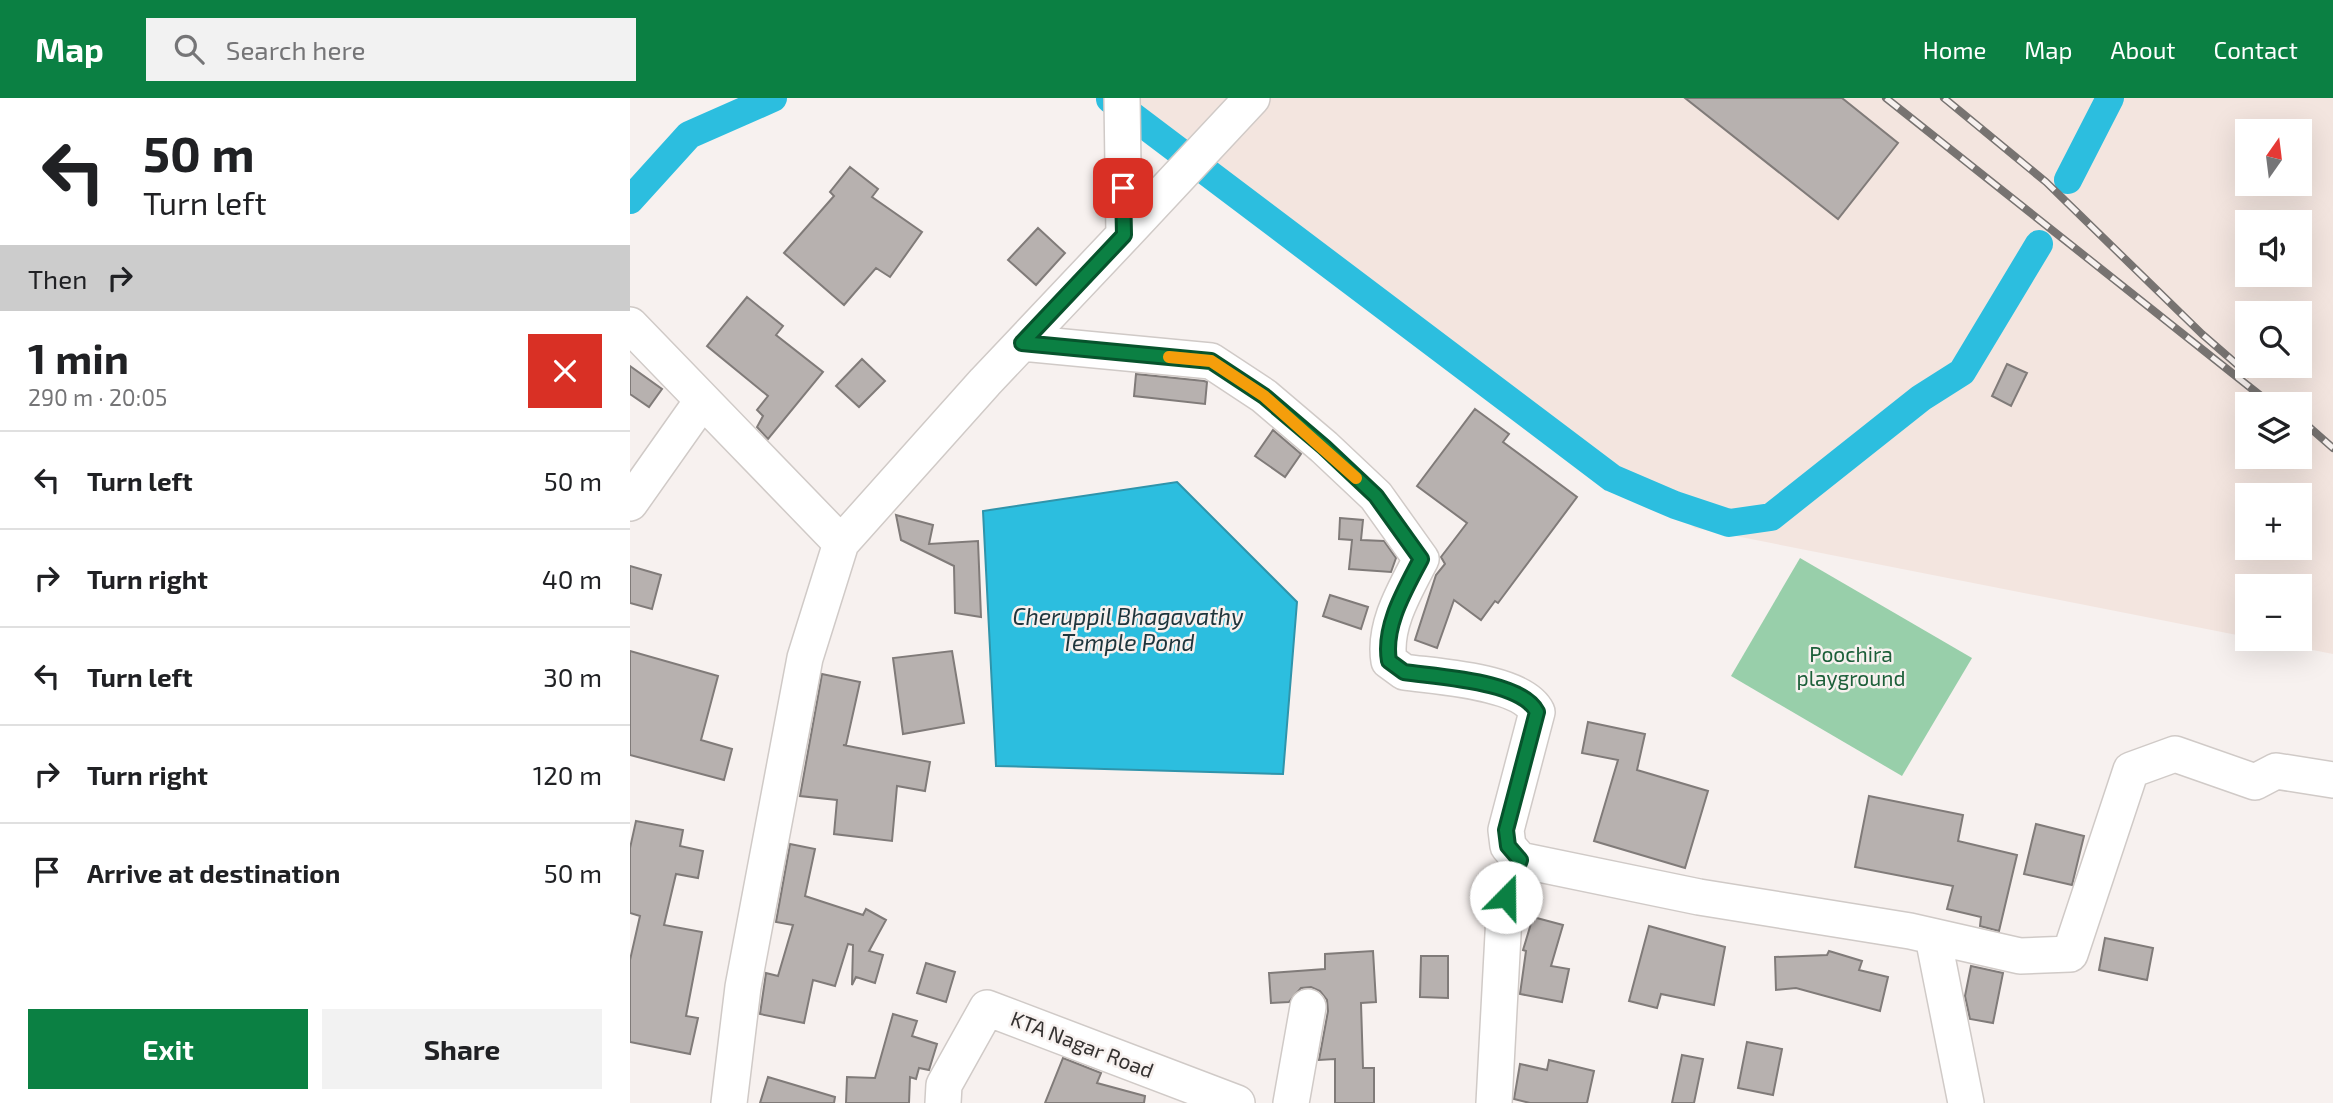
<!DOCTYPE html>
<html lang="en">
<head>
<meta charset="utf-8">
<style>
	:root { --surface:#fff; --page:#f2f2f2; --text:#202124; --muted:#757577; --line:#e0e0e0; --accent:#0b8043 }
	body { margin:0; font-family:"Exo 2",sans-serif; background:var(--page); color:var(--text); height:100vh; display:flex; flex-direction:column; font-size:26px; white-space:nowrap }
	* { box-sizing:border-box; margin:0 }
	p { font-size:23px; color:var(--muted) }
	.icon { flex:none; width:38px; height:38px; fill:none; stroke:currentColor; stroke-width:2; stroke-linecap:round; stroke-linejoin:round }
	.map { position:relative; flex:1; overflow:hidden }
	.drawer { display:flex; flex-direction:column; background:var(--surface); width:630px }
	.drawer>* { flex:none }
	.guide { background:#fff; color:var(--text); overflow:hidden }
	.needle { width:46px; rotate:14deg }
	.tools { position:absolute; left:1605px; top:21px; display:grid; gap:14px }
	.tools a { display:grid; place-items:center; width:77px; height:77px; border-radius:0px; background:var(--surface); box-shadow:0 7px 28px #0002; font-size:35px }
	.pin { position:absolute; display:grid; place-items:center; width:60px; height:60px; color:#fff; margin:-30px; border-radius:14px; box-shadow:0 4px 10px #0006 }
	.me { position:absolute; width:77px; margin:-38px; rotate:22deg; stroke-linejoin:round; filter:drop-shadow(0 0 5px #0008) }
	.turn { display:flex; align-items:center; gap:24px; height:147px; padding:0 28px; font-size:32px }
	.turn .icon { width:91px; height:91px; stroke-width:2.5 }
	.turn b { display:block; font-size:49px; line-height:60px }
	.then { display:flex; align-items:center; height:66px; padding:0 28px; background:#0003; gap:14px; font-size:26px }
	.round { display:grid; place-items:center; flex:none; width:74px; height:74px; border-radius:0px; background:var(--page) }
	.head { display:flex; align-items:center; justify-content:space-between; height:119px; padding:0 28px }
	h1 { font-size:42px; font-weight:700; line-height:52px }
	.button { display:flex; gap:14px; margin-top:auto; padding:14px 28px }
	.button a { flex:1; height:80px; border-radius:0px; background:var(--accent); color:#fff; font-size:28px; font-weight:700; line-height:80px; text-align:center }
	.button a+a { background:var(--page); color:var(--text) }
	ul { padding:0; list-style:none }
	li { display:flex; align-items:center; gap:21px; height:98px; padding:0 28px; border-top:2px solid var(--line) }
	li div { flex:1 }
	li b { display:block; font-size:26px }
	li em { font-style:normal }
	header { display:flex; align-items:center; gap:42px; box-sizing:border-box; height:98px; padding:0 35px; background:var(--accent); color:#fff }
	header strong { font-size:33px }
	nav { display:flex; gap:38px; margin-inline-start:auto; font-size:24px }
	.search { width:490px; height:63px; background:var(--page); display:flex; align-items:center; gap:18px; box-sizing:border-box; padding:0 24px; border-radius:0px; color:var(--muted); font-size:26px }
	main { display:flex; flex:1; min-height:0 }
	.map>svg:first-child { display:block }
</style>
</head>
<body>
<header>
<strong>Map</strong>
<div class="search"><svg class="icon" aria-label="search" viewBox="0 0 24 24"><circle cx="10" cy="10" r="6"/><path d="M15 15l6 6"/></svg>Search here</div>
<nav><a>Home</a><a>Map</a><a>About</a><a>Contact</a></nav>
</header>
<main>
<section class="drawer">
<div class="guide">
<div class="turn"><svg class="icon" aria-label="left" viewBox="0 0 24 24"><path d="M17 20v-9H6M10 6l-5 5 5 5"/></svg><div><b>50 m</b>Turn left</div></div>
<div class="then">Then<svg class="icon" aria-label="right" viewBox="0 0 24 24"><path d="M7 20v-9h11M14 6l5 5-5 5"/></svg></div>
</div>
<div class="head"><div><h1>1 min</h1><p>290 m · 20:05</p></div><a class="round" style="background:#d93025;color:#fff"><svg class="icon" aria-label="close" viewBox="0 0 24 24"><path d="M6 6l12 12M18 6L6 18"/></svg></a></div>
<ul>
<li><svg class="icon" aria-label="left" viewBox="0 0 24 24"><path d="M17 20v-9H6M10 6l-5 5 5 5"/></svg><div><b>Turn left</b></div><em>50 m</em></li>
<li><svg class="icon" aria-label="right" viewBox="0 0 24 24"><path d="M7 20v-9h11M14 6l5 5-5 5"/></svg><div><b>Turn right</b></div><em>40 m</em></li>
<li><svg class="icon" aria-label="left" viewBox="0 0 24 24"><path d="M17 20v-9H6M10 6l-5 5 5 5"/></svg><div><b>Turn left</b></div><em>30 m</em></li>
<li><svg class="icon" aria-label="right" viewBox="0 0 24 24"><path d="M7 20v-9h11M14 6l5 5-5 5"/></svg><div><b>Turn right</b></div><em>120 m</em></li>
<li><svg class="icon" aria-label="arrive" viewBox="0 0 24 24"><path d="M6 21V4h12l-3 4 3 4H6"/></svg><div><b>Arrive at destination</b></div><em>50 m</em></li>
</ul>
<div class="button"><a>Exit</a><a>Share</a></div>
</section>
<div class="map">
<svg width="1703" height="1005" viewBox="0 0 1703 1005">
	<rect width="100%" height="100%" fill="#f7f1ef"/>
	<path fill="#f3e5df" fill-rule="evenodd" d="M507,0h1196v556l-77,-15h44v-53h-53v51l-552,-109 -561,-405zM1617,33h53v53h-53zM1617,124h53v53h-53zM1617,215h53v53h-53zM1617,306h53v53h-53zM1617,397h53v53h-53z"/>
	<path fill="#98cfaa" d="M1170,460l172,100 -70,118 -171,-100z"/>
	<path fill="#2cbedf" stroke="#2f94ab" stroke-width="2" d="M547,384l120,120 -14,172 -287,-8 -13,-255z"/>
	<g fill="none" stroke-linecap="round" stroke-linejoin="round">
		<path stroke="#2cbedf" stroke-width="28" d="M480,1l502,379 63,27 54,18 42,-6 150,-119 41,-26 77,-128
			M1438,82l42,-82
			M0,102l59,-65 84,-37"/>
	</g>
	<path fill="#b7b1af" stroke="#807b79" stroke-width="2" d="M1055,0h157l56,45 -60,76z
		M220,69l28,22 -6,8 50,35 -32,45 -14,-9 -32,37 -60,-52 50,-57 -4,-4z
		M408,130l27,25 -29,32 -28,-25z
		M117,199l36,29 -7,9 47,37 -55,67 -11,-12 6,-11 -6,-6 11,-14 -61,-50z
		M232,261l23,22 -26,26 -23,-21z
		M1377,266l20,9 -16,33 -19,-10z
		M0,268l32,23 -13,18 -19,-13z
		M506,276l68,7 3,1 -2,22 -71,-8z
		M845,311l34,25 -6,8 74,55 -79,106 -3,-2 -14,19 -27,-20 -17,48 -22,-8 21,-65 9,-11 -4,-7 26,-34 -50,-37z
		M643,332l28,24 -16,23 -30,-21z
		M266,417l37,10 -4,19 49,-3 3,76 -26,-4 -1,-47 -53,-26z
		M710,420l23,2 -2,20 23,1 12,17 -5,14 -42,-3 3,-29 -13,-1z
		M0,468l31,9 -9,34 -22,-6z
		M700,497l38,12 -7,22 -38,-13z
		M0,553l88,25 -17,64 31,9 -8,31 -94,-25z
		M322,553l12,72 -61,11 -10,-76z
		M192,576l38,8 -14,63h-3l87,17 -5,29 -28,-5 -5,55 -58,-7 3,-34 -37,-4z
		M958,624l57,12 -8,36 71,21 -23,77 -91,-27 24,-81 -36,-7z
		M1239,698l94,19 -5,26 59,14 -18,76 -19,-5 1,-9 -34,-8 6,-23 -98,-19z
		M6,723l47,9 -3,16 23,5 -5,27 -22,-4 -12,51 38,7 -16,84 12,2 -8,36 -60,-12v-82l10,-44 -10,-3v-65z
		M1406,726l48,12 -12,49 -48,-11z
		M160,746l25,5 -10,47 58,19 3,-6 20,11 -17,31 14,4 -8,28 -19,-6 -4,8 1,-40 -5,-1 -13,42 -22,-6 -9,43 -44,-9 6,-41 12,3 15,-51 -17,-3z
		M903,819l30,8 -12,41 18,3 -7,33 -42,-8 6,-43 -3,-1z
		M1019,828l76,21 -11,58 -53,-11 -4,14 -28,-7z
		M1475,840l48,10 -6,32 -48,-10z
		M743,853l3,51 -15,1 2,65h11v35h-39v-44l-16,1 9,-49 -1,-11 -7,-9 -9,-4 -10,1 -12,14 -18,1 -2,-30 56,-4v-15z
		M1199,853l33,10 -3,9 29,7 -8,34 -84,-23 -20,2 -1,-33 52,-2z
		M791,858h27v42l-28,-1z
		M296,865l29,9 -9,30 -29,-9z
		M1341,868l32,7 -10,50 -23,-4 -5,-23z
		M263,916l24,7 -5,15 25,8 -8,26 -10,-2 -3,11 -6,-2 -1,26h-63l1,-26 28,1z
		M1117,944l35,7 -9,46 -35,-7z
		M1052,957l21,4 -9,44h-22z
		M433,960l38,15 -4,10 48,13 -1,7h-99z
		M919,962l45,11 -7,32h-57l-16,-4 6,-35 27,6z
		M138,979l67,20 -1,6h-74z"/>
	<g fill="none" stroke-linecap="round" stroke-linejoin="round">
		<g stroke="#d0cac7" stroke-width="38">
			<path id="minor" d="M494,137l128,-137
				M0,227l211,218
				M392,245l189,18 53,35 60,51 52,49 45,63c-16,31 -38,67 -32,102l15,11c34,5 118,9 133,40l-31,118 2,16 12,14 -15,37 -11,206
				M0,405l72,-102
				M890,762l179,37 211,34 110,25 50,-2 61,-184 44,-16 80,28 21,-11 57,9
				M1303,839l33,166
				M99,1005l14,-116 62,-329 36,-115 144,-161 139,-147 -2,-137
				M313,1005l1,-18 43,-77 250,95
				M661,1005l17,-96"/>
		</g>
		<use href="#minor" stroke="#fff" stroke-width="35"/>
		<g stroke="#777371" stroke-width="8">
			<path id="rail" d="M1256,0l385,306
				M1314,0l102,84 156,152 46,40
				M1670,321l33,29"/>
		</g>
		<use href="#rail" stroke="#f7f1ef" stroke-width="5" stroke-dasharray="16" stroke-linecap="butt"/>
	</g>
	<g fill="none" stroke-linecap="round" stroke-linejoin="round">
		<g stroke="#07532c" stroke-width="18">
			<path id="route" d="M493,90l1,47 -102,108 189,18 53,35 60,51 52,49 45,63c-16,31 -38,67 -32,102l15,11c34,5 118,9 133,40l-31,118 2,16 12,14 -14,37"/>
		</g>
		<use href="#route" stroke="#0b8043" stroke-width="12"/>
		<path stroke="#f59e0b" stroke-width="12" d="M539,259l42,4 53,35 92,82"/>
	</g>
	<g text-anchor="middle" stroke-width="5" stroke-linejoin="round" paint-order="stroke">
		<g font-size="21" fill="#1c5f39" stroke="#f7f1ef">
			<text x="1221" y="564">Poochira<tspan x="1221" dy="24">playground</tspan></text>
		</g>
		<g font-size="21" fill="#353231" stroke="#f7f1ef">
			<text transform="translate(452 947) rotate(21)" y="7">KTA Nagar Road</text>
		</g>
		<g font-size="23" font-style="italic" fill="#1e353c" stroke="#f7f1ef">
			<text x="498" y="527">Cheruppil Bhagavathy<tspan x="498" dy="26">Temple Pond</tspan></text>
		</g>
	</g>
</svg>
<div class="tools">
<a><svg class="needle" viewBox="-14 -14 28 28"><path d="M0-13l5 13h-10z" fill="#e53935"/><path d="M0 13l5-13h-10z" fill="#757577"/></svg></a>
<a><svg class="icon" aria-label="sound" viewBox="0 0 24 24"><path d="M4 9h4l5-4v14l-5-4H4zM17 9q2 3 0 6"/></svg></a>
<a><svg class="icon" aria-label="search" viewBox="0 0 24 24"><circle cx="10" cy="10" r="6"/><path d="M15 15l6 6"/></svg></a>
<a><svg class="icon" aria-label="layers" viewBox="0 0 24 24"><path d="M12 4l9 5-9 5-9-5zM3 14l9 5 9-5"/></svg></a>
<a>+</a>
<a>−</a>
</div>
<div class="pin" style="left:493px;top:90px;background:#d93025"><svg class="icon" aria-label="arrive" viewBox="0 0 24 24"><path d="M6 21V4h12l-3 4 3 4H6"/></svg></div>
<svg class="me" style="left:876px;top:799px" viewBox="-20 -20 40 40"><circle r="19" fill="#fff"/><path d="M0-13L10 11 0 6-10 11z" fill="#0b8043"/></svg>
</div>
</main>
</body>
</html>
